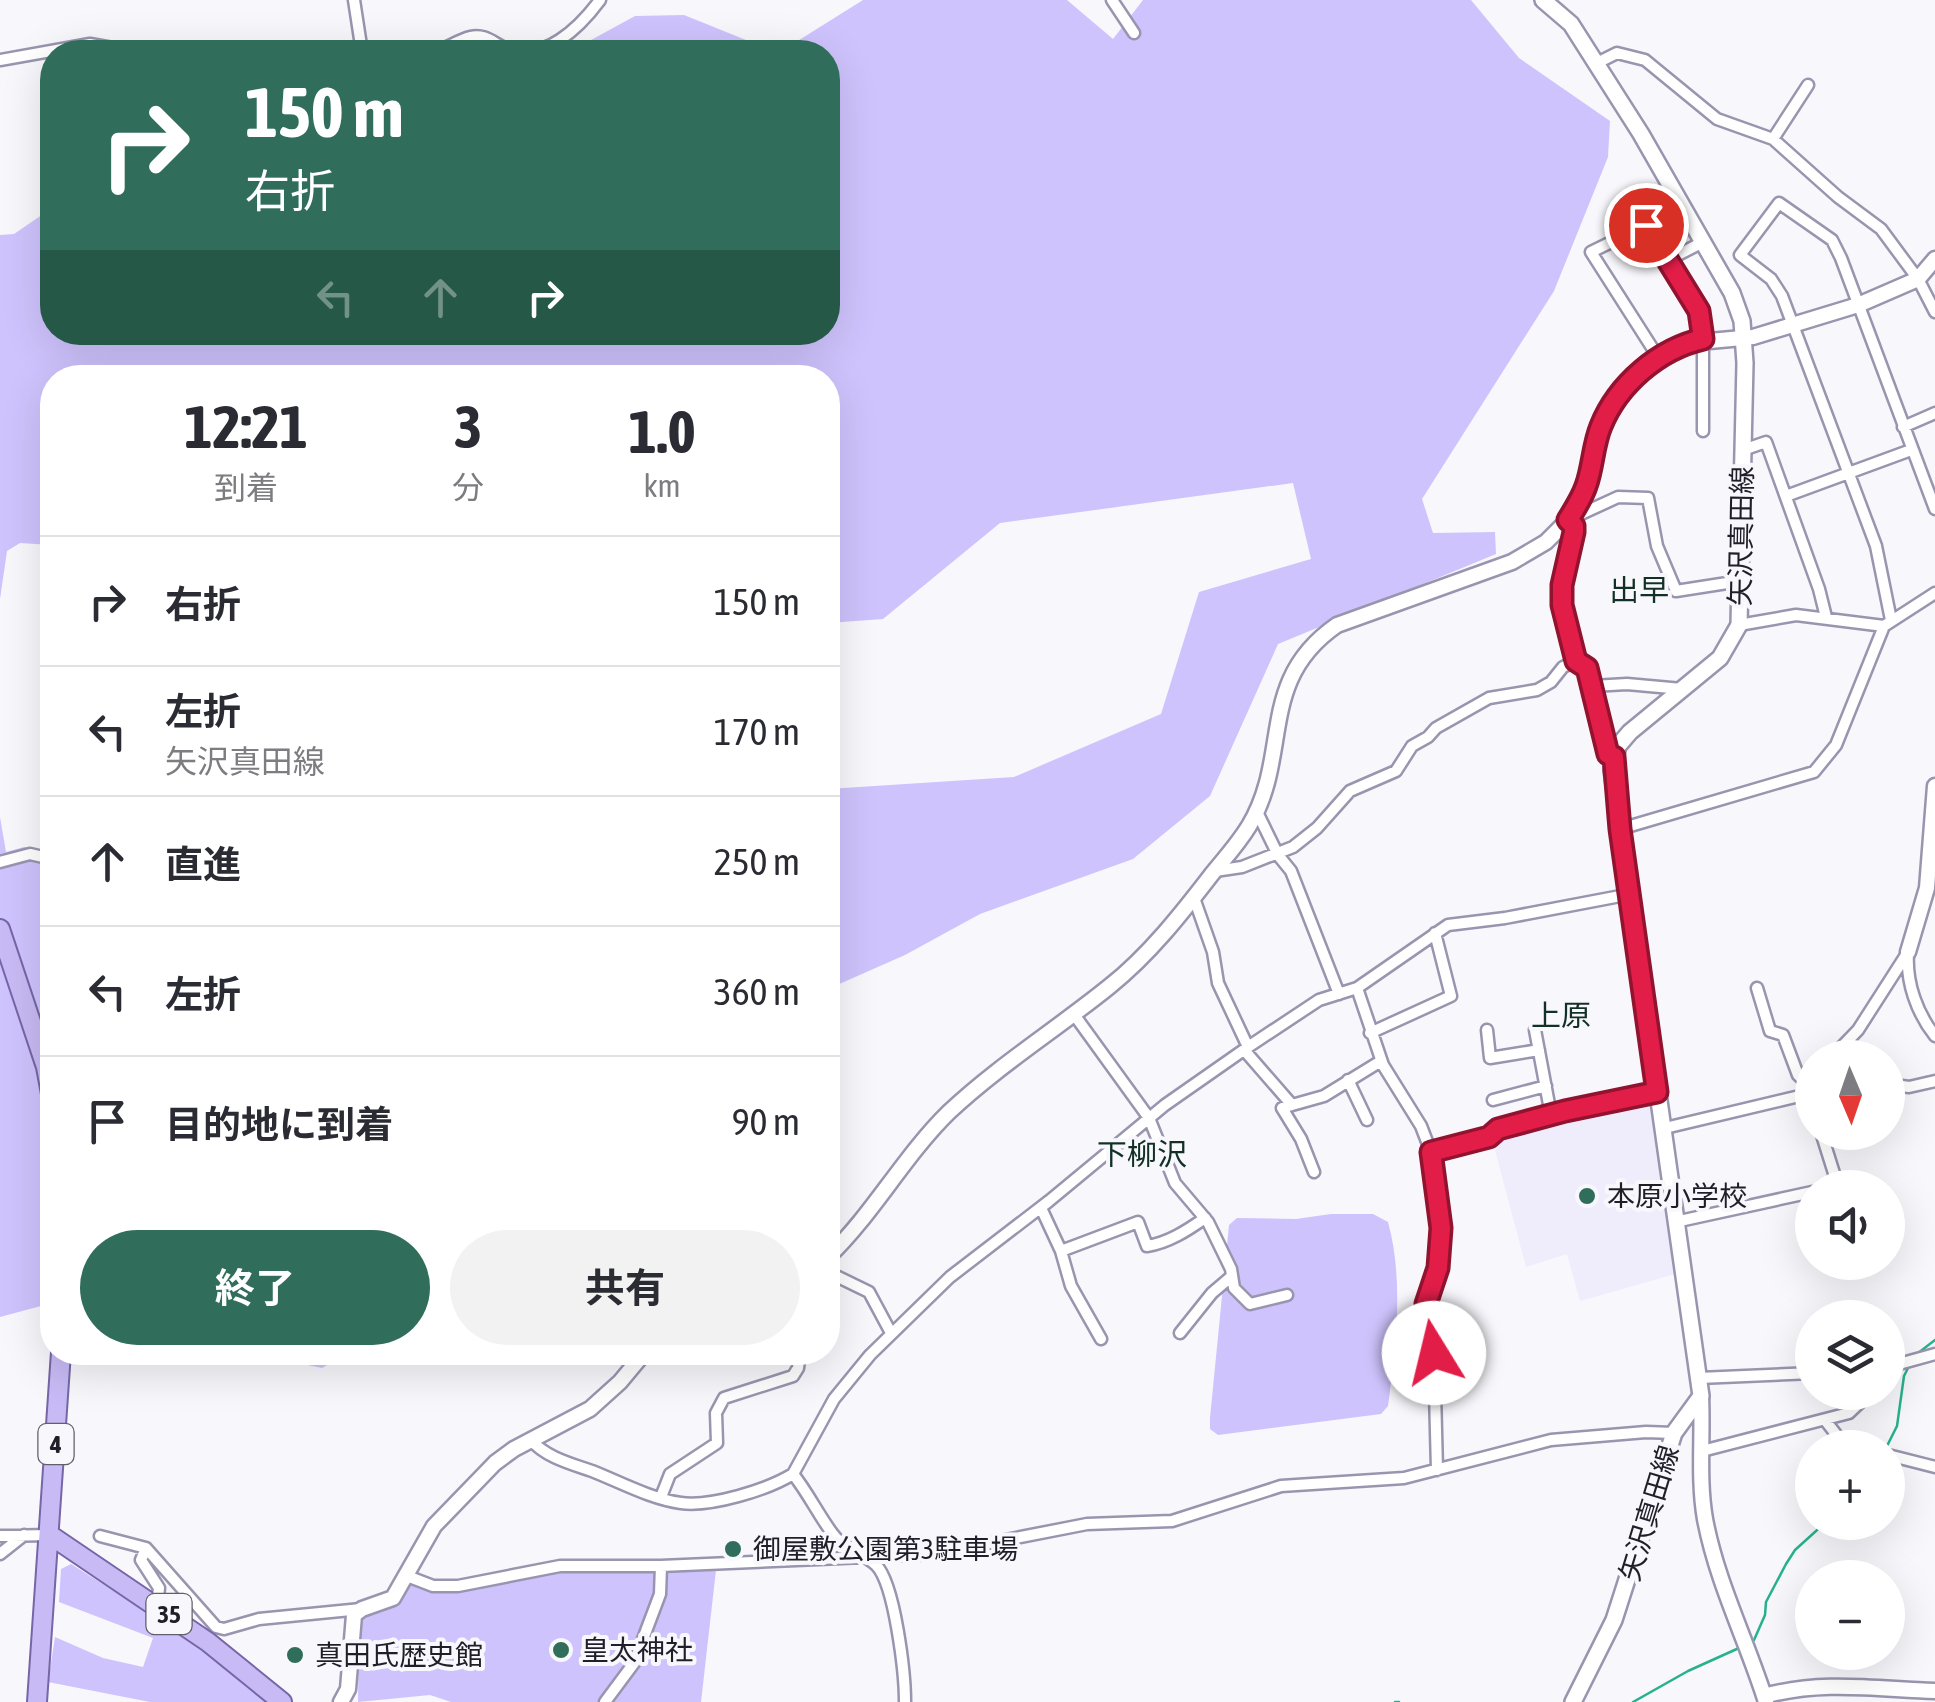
<!DOCTYPE html>
<html lang="ja">
<head>
<meta charset="utf-8">
<style>
	:root { --surface:#fff; --page:#f2f2f3; --text:#2b2b33; --muted:#7c7c81; --line:#e1e1e2; --accent:#306e5b }
	body { margin:0; font-family:"Asap Condensed","Noto Sans JP",sans-serif; background:var(--page); color:var(--text); height:100vh; display:flex; flex-direction:column; font-size:38px; white-space:nowrap }
	* { box-sizing:border-box; margin:0 }
	p { font-size:32px; color:var(--muted) }
	.icon { flex:none; width:55px; height:55px; fill:none; stroke:currentColor; stroke-width:2; stroke-linecap:round; stroke-linejoin:round }
	.map { position:relative; flex:1; overflow:hidden }
	.details { position:absolute; left:40px; top:365px; width:800px; height:1000px; display:flex; flex-direction:column; background:var(--surface); border-radius:40px; box-shadow:0 10px 40px #0002 }
	.details>* { flex:none }
	.banner { position:absolute; left:40px; top:40px; width:800px; height:305px; border-radius:40px; box-shadow:0 10px 40px #0002; background:#306e5b; color:#fff; overflow:hidden }
	.needle { width:65px; rotate:178deg }
	.tools { position:absolute; left:1795px; top:1040px; display:grid; gap:20px }
	.tools a { display:grid; place-items:center; width:110px; height:110px; border-radius:50%; background:var(--surface); box-shadow:0 10px 40px #0002; font-size:50px }
	.pin { position:absolute; display:grid; place-items:center; width:85px; height:85px; color:#fff; margin:-42px; border:5px solid #fff; border-radius:50%; box-shadow:0 2px 10px #0007 }
	.me { position:absolute; width:110px; margin:-55px; rotate:351deg; stroke-linejoin:round; filter:drop-shadow(0 0 8px #0008) }
	.turn { display:flex; align-items:center; gap:35px; height:210px; padding:0 40px; font-size:45px }
	.turn .icon { width:130px; height:130px; stroke-width:2.5 }
	.turn b { display:block; font-size:70px; line-height:85px }
	.lanes { display:flex; align-items:center; height:95px; padding:0 40px; background:#0003; justify-content:center; gap:50px; direction:ltr }
	.lanes .off { opacity:.35 }
	.eta { display:flex; justify-content:space-evenly; align-items:center; height:170px; text-align:center }
	.eta b { font-size:60px; font-weight:700; line-height:70px }
	.action { display:flex; gap:20px; margin-top:auto; padding:20px 40px }
	.action a { flex:1; height:115px; border-radius:60px; background:var(--accent); color:#fff; font-size:40px; font-weight:700; line-height:115px; text-align:center }
	.action a+a { background:var(--page); color:var(--text) }
	ul { padding:0; list-style:none }
	li { display:flex; align-items:center; gap:30px; height:130px; padding:0 40px; border-top:2px solid var(--line) }
	li div { flex:1 }
	li b { display:block; font-size:38px }
	li em { font-style:normal }
	.map>svg:first-child { display:block }
</style>
</head>
<body>
<div class="map">
<svg width="1935" height="1702" viewBox="0 0 1935 1702">
	<rect width="100%" height="100%" fill="#f8f7fc"/>
	<path fill="#efedfb" d="M1651,1099l28,174 -99,28 -13,-47 -41,13 -34,-128z"/>
	<path fill="#cfc3fd" d="M863,0h204l46,39 30,-39h328l48,58 91,63 -2,36 -54,134 -132,208 11,34 62,-1 1,22 -218,90 -68,152 -77,63 -153,55 -75,41 -77,34v-200l186,-12 147,-63 38,-122 112,-33 -18,-76 -293,40 -117,96 -55,4v-245h-776v167l-32,-2 -13,8 -7,48v-364l14,-1 38,-26v124h776v-280h-48z
		M684,15l62,25 19,12h-196l66,-36z
		M0,817l6,35 18,-5 28,5v299l-5,2 5,72v78l-52,14z
		M1331,1214h42l15,8c16,58 8,125 0,184l-7,8 -163,21 -8,-6v-11l19,-193 8,-7 59,1z
		M250,1353h98l-26,15z
		M71,1564l132,83 67,55h-120l-102,-20 7,-45 48,21 40,9 10,-29 -94,-36 2,-33z
		M562,1570h154l-15,132h-250l-21,-7 -72,7 1,-83 9,-7 27,-7 16,-23 31,10z"/>
	<g fill="none" stroke-linecap="round" stroke-linejoin="round">
		<path stroke="#27b28e" stroke-width="2.5" d="M1913,1357l22,-17
			M1886,1448l11,-22 7,-50 6,-12
			M1754,1640l11,-25 1,-13 20,-38 9,-14 31,-28
			M1395,1702h4
			M1633,1702l55,-31 51,-23"/>
		<g stroke="#9a95af" stroke-width="15">
			<path id="minor" d="M354,0l8,52
				M1112,0l22,33
				M196,52l14,-2 13,2
				M433,52c13,-3 25,-12 37,-15 16,-4 24,7 37,12 37,14 73,-22 93,-49
				M0,60l90,-16 45,8
				M1595,64l22,-11 28,7 72,59 56,20 65,58 43,32 37,50 17,33
				M1773,139l35,-54
				M1668,260l35,-18
				M1658,357l-67,-105 55,-27 53,86 4,28v92
				M1903,427l32,-14
				M1743,450l23,-8 53,147 7,28
				M1786,496l125,-46
				M1891,620l-15,-74 -94,-250 -11,-17 -31,-24 39,-52 53,37 9,18 94,251
				M1739,625l57,-10 88,11
				M1593,686l34,-2 55,5
				M1613,757l-5,-3 -21,-86 -11,-7 -14,-56 12,-73v-6l-6,-6 50,-23 30,1 9,48 19,45 64,-10
				M1257,812l21,43 13,16 48,123
				M1620,829l194,-57 22,-27 48,-119 51,-33
				M0,862l30,-8 22,5
				M1215,871l27,-4 51,-20 24,-19 33,-37 46,-20 16,-25 16,-9 8,-9 53,-30 48,-8 14,-8 12,-15 13,-6
				M1194,898l19,54 5,31 30,64
				M1908,953c-2,30 9,60 27,83
				M1357,988l26,77 38,61 10,26 10,75 -3,41 -12,36 8,49 3,117
				M1757,988l13,43 13,4 15,40 8,8
				M1073,1013l76,105 26,65 33,39 23,47 3,19 16,16 37,-9
				M1487,1030l3,28 49,-8
				M1535,1030l16,85
				M1370,1033l81,-37 -16,-63
				M1245,1051l47,54 32,-9 57,-35
				M1831,1058l27,-28 50,-78
				M1812,1076l-6,7 6,24
				M1348,1080l19,40
				M1888,1084l21,3 26,-6
				M1493,1100l53,-14
				M1292,1105l-10,3 19,31 13,33
				M1665,1128l147,-35
				M1821,1132l17,54 -5,2
				M1431,1152l58,-15 9,-8 67,-18 92,-19
				M1041,1208l20,43 10,35 30,53
				M1675,1222l137,-30
				M1061,1251l77,-29 9,24c21,-3 41,-16 58,-28
				M828,1269l4,5 37,18 22,41
				M1180,1333l32,-40 20,-17
				M1888,1367l47,-13
				M1699,1378l113,-5
				M1888,1381l9,-15
				M1825,1420l17,22 12,6
				M531,1440c14,17 41,24 61,31 28,11 59,28 89,32 30,4 86,-13 112,-29l41,-75 36,-44 80,-78 99,-76 116,-96 83,-58 71,-47 38,-12 91,-63 57,-7 126,-24
				M1702,1451l147,-38 22,-21
				M1888,1455l47,12
				M793,1474c15,19 25,40 39,59 11,16 30,19 44,32 19,19 29,109 29,137
				M661,1497l9,-23 47,-31 -1,-30 8,-15 69,-22 5,-8 2,-16
				M0,1536l49,-1
				M100,1536l46,12 70,79 8,2 35,-10 102,-10
				M146,1548l-5,12 18,28 -2,18
				M0,1554l24,-19
				M407,1576l26,10h25l102,-20h101l273,-12 153,-30 85,-3 109,-35 123,-8 147,-38 95,-8 28,1
				M605,1702l29,-39 26,-69 1,-28"/>
		</g>
		<g stroke="#9a95af" stroke-width="19">
			<path id="tertiary" d="M1908,952l19,-64 8,-102
				M828,1257c45,-43 76,-101 121,-145 50,-47 108,-83 161,-126 39,-31 72,-73 102,-112 13,-16 26,-30 37,-48 43,-72 7,-145 88,-201l175,-63 34,-20 22,-22 18,-33 14,-59 8,-16 12,-17 38,-38 30,-14 65,-6 105,-32 60,-26 17,-20
				M1701,1396c2,41 -3,83 4,123 12,64 42,122 61,183
				M1764,1696c58,-16 112,-7 171,-5
				M341,1702l7,-13 6,-74 8,-6 31,-11 41,-72 61,-63 19,-14 76,-40 30,-27 25,-30"/>
		</g>
		<g stroke="#9a95af" stroke-width="20">
			<path id="secondary" d="M1543,0l28,24 70,110 91,159 10,28 3,42 -6,262 -19,33 -90,74 -12,14 -6,24 89,626 -27,37 -60,187 -41,82"/>
		</g>
		<g stroke="#7666a7" stroke-width="22">
			<path id="primary" d="M0,929l46,138 6,32
				M50,1535l158,107 74,60
				M37,1702l24,-350"/>
		</g>
		<use href="#minor" stroke="#fff" stroke-width="10"/>
		<use href="#tertiary" stroke="#fff" stroke-width="14"/>
		<use href="#secondary" stroke="#fff" stroke-width="15"/>
		<use href="#primary" stroke="#c8baf4" stroke-width="18"/>
	</g>
	<g fill="none" stroke-linecap="round" stroke-linejoin="round">
		<g stroke="#92132f" stroke-width="25">
			<path id="route" d="M1434,1353l-8,-49 12,-36 3,-40 -10,-76 58,-15 9,-8 67,-18 92,-19 -37,-263 -6,-72 -6,-3 -21,-86 -11,-7 -14,-56v-20l12,-53v-6l-6,-6c6,-10 14,-22 18,-34 7,-19 7,-41 15,-60 17,-42 58,-77 102,-87l-4,-28 -53,-86"/>
		</g>
		<use href="#route" stroke="#e11d48" stroke-width="18"/>
	</g>
	<g fill="#306e5b" stroke="#f8f7fc" stroke-width="4">
		<circle cx="1587" cy="1196" r="10"/>
		<circle cx="733" cy="1549" r="10"/>
		<circle cx="561" cy="1650" r="10"/>
		<circle cx="295" cy="1655" r="10"/>
	</g>
	<g text-anchor="middle" stroke-width="8" stroke-linejoin="round" paint-order="stroke">
		<g fill="#f8f7fc" stroke="#615f68" stroke-width="2.5">
			<rect x="38.5" y="1424" width="35" height="40" rx="8"/>
			<rect x="146.5" y="1594" width="45" height="40" rx="8"/>
		</g>
		<g font-size="25" font-weight="bold" fill="#201e28">
			<text x="56" y="1453">4</text>
			<text x="169" y="1623">35</text>
		</g>
		<g font-size="28" fill="#201e28" stroke="#f8f7fc">
			<text transform="translate(1741 536) rotate(-89)" y="10">矢沢真田線</text>
			<text transform="translate(1649 1513) rotate(-73)" y="10">矢沢真田線</text>
		</g>
		<g font-size="28" fill="#201e28" stroke="#f8f7fc" text-anchor="start">
			<text x="1607" y="1206">本原小学校</text>
			<text x="753" y="1559">御屋敷公園第3駐車場</text>
			<text x="581" y="1660">皇太神社</text>
			<text x="315" y="1665">真田氏歴史館</text>
		</g>
		<g font-size="30" fill="#123026" stroke="#f8f7fc">
			<text x="1639" y="601">出早</text>
			<text x="1561" y="1026">上原</text>
			<text x="1142" y="1165">下柳沢</text>
		</g>
	</g>
</svg>
<div class="tools">
<a><svg class="needle" viewBox="-14 -14 28 28"><path d="M0-13l5 13h-10z" fill="#e53935"/><path d="M0 13l5-13h-10z" fill="#7c7c81"/></svg></a>
<a><svg class="icon" aria-label="sound" viewBox="0 0 24 24"><path d="M4 9h4l5-4v14l-5-4H4zM17 9q2 3 0 6"/></svg></a>
<a><svg class="icon" aria-label="layers" viewBox="0 0 24 24"><path d="M12 4l9 5-9 5-9-5zM3 14l9 5 9-5"/></svg></a>
<a>+</a>
<a>−</a>
</div>
<div class="pin" style="left:1646px;top:225px;background:#d93025"><svg class="icon" aria-label="arrive" viewBox="0 0 24 24"><path d="M6 21V4h12l-3 4 3 4H6"/></svg></div>
<svg class="me" style="left:1434px;top:1353px" viewBox="-20 -20 40 40"><circle r="19" fill="#fff"/><path d="M0-13L10 11 0 6-10 11z" fill="#e11d48"/></svg>
<div class="banner">
<div class="turn"><svg class="icon" aria-label="right" viewBox="0 0 24 24"><path d="M7 20v-9h11M14 6l5 5-5 5"/></svg><div><b>150 m</b>右折</div></div>
<div class="lanes"><svg class="icon off" aria-label="left" viewBox="0 0 24 24"><path d="M17 20v-9H6M10 6l-5 5 5 5"/></svg><svg class="icon off" aria-label="ahead" viewBox="0 0 24 24"><path d="M12 20V5M6 11l6-6 6 6"/></svg><svg class="icon" aria-label="right" viewBox="0 0 24 24"><path d="M7 20v-9h11M14 6l5 5-5 5"/></svg></div>
</div>
<section class="details">
<div class="eta">
<div><b>12:21</b><p>到着</p></div>
<div><b>3</b><p>分</p></div>
<div><b>1.0</b><p>km</p></div>
</div>
<ul>
<li><svg class="icon" aria-label="right" viewBox="0 0 24 24"><path d="M7 20v-9h11M14 6l5 5-5 5"/></svg><div><b>右折</b></div><em>150 m</em></li>
<li><svg class="icon" aria-label="left" viewBox="0 0 24 24"><path d="M17 20v-9H6M10 6l-5 5 5 5"/></svg><div><b>左折</b><p>矢沢真田線</p></div><em>170 m</em></li>
<li><svg class="icon" aria-label="ahead" viewBox="0 0 24 24"><path d="M12 20V5M6 11l6-6 6 6"/></svg><div><b>直進</b></div><em>250 m</em></li>
<li><svg class="icon" aria-label="left" viewBox="0 0 24 24"><path d="M17 20v-9H6M10 6l-5 5 5 5"/></svg><div><b>左折</b></div><em>360 m</em></li>
<li><svg class="icon" aria-label="arrive" viewBox="0 0 24 24"><path d="M6 21V4h12l-3 4 3 4H6"/></svg><div><b>目的地に到着</b></div><em>90 m</em></li>
</ul>
<div class="action"><a>終了</a><a>共有</a></div>
</section>
</div>
</body>
</html>
